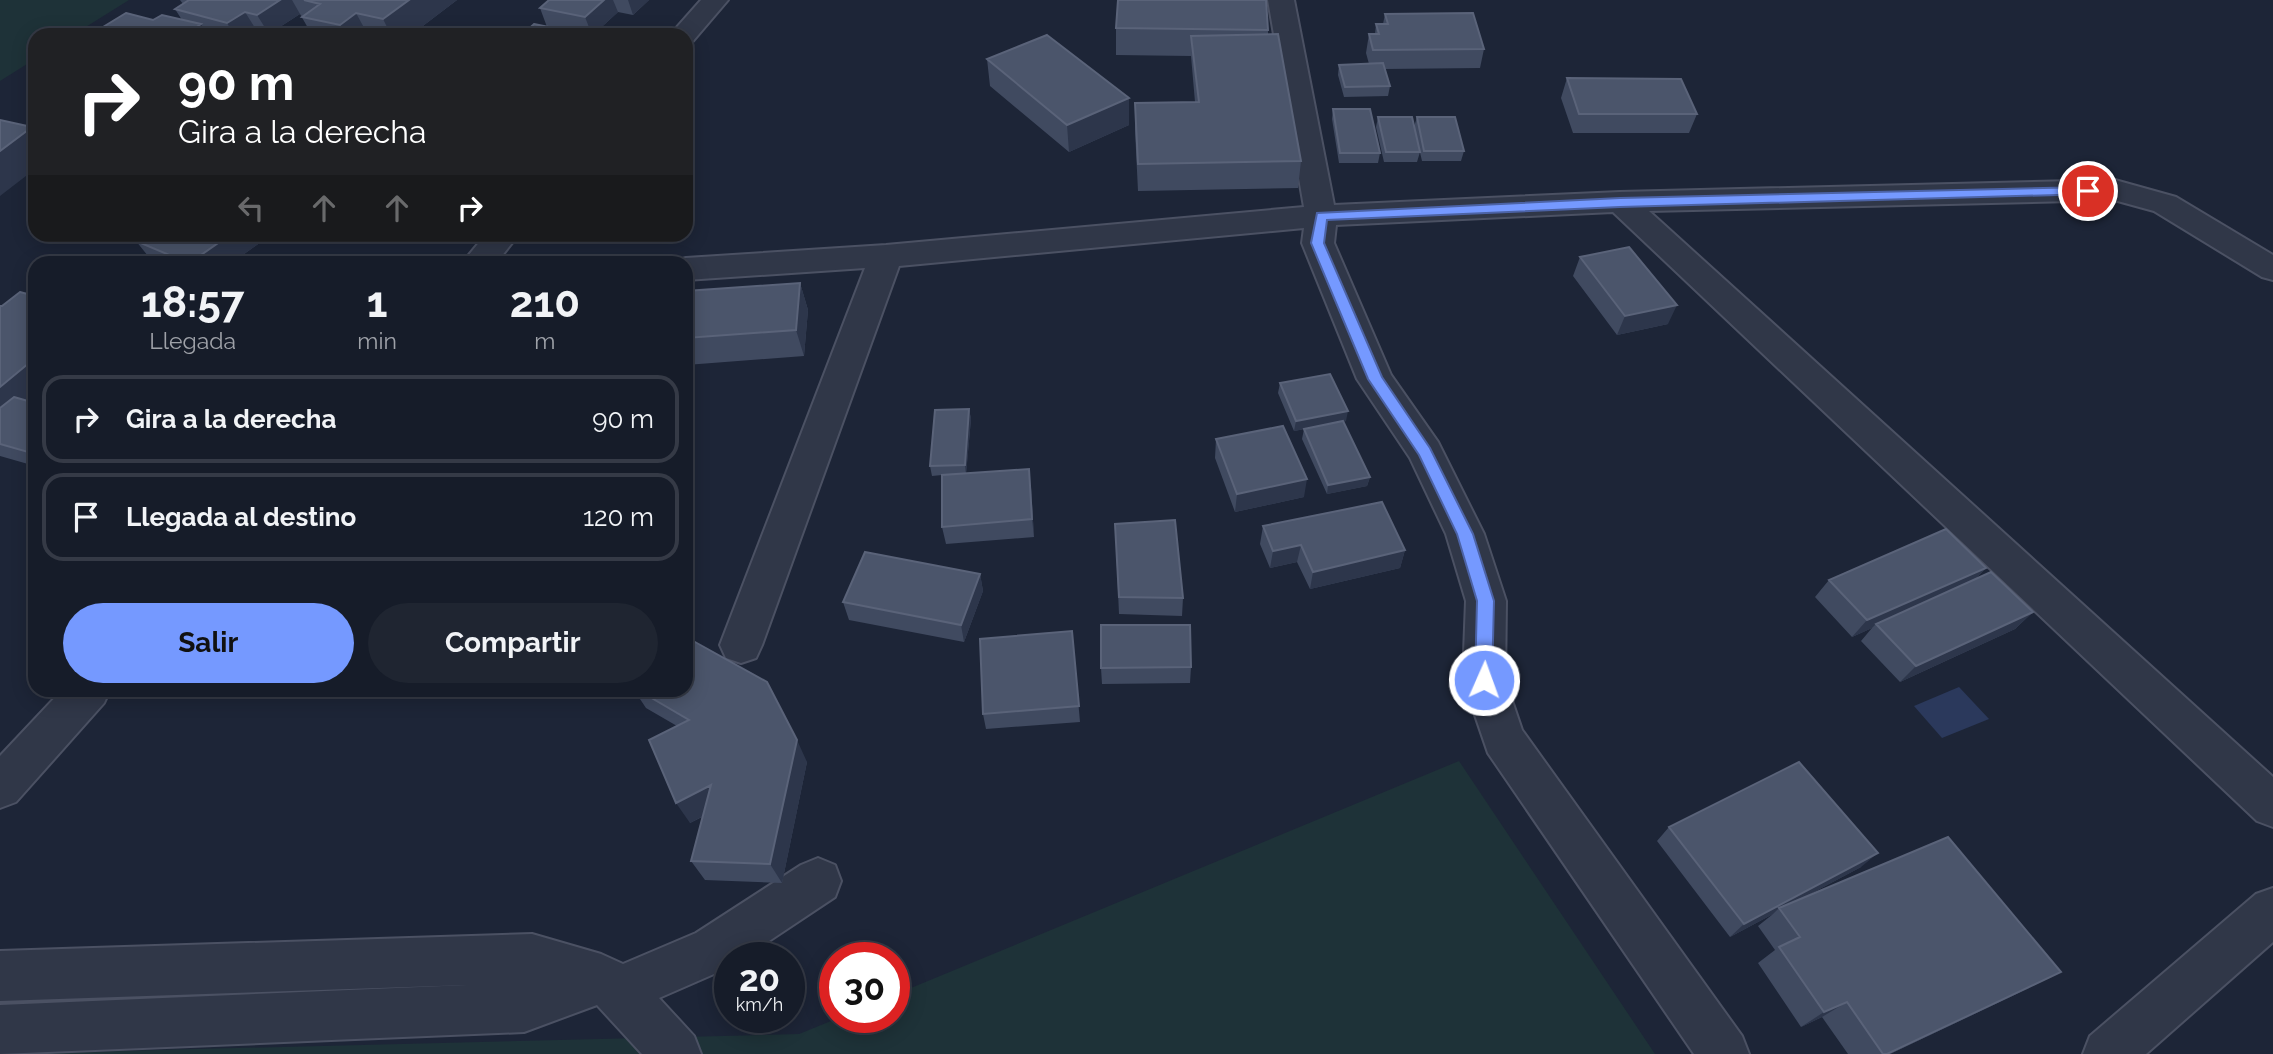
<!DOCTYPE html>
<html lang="es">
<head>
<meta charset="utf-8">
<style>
	:root { --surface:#161c29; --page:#1f2531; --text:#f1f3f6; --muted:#9ea1a8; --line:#353a46; --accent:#7599ff }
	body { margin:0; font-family:Raleway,sans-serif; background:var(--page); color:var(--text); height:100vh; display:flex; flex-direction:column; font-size:26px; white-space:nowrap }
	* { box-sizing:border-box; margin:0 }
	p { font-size:23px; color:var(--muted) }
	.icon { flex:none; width:38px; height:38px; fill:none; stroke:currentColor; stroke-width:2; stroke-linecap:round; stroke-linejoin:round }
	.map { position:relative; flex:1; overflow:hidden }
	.drawer { position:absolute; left:28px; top:256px; width:665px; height:441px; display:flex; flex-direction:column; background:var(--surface); border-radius:21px; box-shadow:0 4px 18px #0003,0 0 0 2px var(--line) }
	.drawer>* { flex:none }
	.guide { position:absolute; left:28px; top:28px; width:665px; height:214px; border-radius:21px; box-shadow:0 4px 18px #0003,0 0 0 2px var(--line); background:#202124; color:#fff; overflow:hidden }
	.speed { position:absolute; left:714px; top:942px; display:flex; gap:14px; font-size:35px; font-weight:700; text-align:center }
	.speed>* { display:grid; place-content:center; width:91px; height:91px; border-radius:50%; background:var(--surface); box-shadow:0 4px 18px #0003,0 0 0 2px var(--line); line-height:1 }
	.speed small { font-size:18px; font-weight:400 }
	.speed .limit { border:10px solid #d22; background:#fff; color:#111 }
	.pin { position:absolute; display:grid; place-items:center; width:60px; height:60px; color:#fff; margin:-30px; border:4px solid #fff; border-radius:50%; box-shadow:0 2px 7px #0007 }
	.me { position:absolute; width:77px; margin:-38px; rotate:2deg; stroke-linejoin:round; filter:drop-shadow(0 0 5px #0008) }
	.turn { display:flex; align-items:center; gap:24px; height:147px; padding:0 35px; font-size:32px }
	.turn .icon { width:91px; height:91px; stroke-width:2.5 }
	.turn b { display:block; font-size:49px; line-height:60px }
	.lanes { display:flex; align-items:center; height:66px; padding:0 35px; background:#0003; justify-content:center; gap:35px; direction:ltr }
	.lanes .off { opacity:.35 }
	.eta { display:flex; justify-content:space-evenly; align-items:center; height:119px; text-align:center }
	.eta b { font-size:42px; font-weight:700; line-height:49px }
	.button { display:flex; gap:14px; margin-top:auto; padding:14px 35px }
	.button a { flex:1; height:80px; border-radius:42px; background:var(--accent); color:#111; font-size:28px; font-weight:700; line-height:80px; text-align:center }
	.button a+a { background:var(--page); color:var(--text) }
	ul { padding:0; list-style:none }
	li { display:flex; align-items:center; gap:21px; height:88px; margin:0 14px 10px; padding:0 21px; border:4px solid var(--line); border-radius:21px }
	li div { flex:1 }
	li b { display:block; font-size:26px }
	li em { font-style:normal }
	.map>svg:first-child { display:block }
</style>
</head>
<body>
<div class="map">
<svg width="2273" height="1054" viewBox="0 0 2273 1054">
	<rect width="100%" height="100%" fill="#1d2537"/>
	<path fill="#1e3238" d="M0,0h129l-56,35h-38v24l-35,22z
		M1459,761l196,293h-1655l799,-20 42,-17h53v-22z"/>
	<path fill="#2b395c" d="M1959,687l30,32 -47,19 -28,-32z"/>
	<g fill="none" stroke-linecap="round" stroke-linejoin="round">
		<g stroke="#4b5163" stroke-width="4">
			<path id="minor" d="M701,0h27l-35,41 -7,1v-7h-16z
				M1268,0h26l40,205 286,-13 495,-12 61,17 97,58v25l-11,-3 -108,-66 -40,-11 -465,11 624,566v50l-16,-6 -644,-609 -277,13 -2,18 57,132 47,67 46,92 22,67 -1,79 17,50 220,306 7,18h-55l-206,-301 -25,-73 3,-79 -20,-67 -36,-76 -53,-79 -55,-136 2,-15 -405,38 -137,379 -6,13 -15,5 -15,-5 -6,-13 145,-377 -179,12v-18l-11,-1 11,-3 200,-13 418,-38z
				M486,234h33l-22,28h-34z
				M62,690h48l-6,13 -88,99 -16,6v-52z
				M818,858l17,7 6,16 -6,16 -90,60h-15v10l-71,31 35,38 7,18h-59l-45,-49 -73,27 -524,22v-49l467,-20 -467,16v-50l532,-17 69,20 22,10 73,-31 105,-68z
				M2273,888v54l-127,112h-63l7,-18 166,-142z"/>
		</g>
		<use href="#minor" fill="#303748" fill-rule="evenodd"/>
	</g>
	<path fill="#404a60" d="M180,0h277l-46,35h-99l-12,-21 -31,20 -12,-3 -6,4h-38l-6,-1 1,1h-118l92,-15 -7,-11 8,-5z
		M549,0h100l-16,15 -15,-3 -25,23h-71l25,-8 -7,-19z
		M1385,14l99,35 -4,19 -95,1 5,17 -2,10 -44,1 -6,-22 1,-10 30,-1 -3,-11 3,-19h6l1,-10h7z
		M1116,28l152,2v4l33,127 -3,27 -160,3 -3,-61v-27l60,-1 -4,-46 -75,-1z
		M987,59l142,39v27l-60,27 -79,-66z
		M1567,78l130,36 -8,19h-116l-12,-35z
		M1333,109l47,44 -2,10h-39l-7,-44z
		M1378,117l42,35 -3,10h-33l-8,-35z
		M1417,117l47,34 -3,10h-39l-8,-34z
		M138,234h134l-39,28h-77l-4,-1 -16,-20 7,-4z
		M1580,257l88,67 -51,11 -44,-59z
		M800,283l8,27 -4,46 -118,9v-74z
		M35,296v170l-35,-10v-150h2z
		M1280,383l66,38 -52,10 -16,-38z
		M969,409l2,10 -5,54 65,14 3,50 -88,7 -4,-17v-52l-10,1 -2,-10z
		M1304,429l66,48 -3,9 -40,8 -25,-55z
		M1216,439l88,58 -69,15 -20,-54z
		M1115,524l68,74 -1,18 -63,-2z
		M1263,526l142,24 -5,18 -90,21 -13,-27 -27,6 -10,-24z
		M1986,568l-12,12 59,32 -18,17 -115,53 -39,-41 11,-13 -20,9 -37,-40 14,-17z
		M980,574l3,17 -19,51 -115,-22 -6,-18z
		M1072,631l8,91 -94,7 -3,-15z
		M1191,667l-1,16 -88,1 -1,-16z
		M634,690h52l121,72 -25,121 -77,-3 -14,-19 11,-44 -12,6 -13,-97 -31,-18z
		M1669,827l192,40 -64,34 232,87 -139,66h-42l-26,-37 -21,10 -43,-64 17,-13 -17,-24 15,-12 -43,23 -73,-96z"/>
	<path fill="#2d364b" d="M280,0h12l8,14 -31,20 -12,-19z
		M409,0h48l-46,35h-20l-8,-16z
		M604,0h9l5,12 -25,23h-1l-7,-18z
		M628,0h21l-16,15z
		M245,12l12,19 -6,4h-17l-7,-12z
		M356,13l12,22h-23l-5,-10z
		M201,24l7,11h-23z
		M1129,98v27l-60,27 -2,-27z
		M32,127l3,3v39l-35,27v-45z
		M231,234h41l-39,28h-42z
		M800,283l8,27 -4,46 -8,-26z
		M1677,305l-9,19 -51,11 8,-19z
		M35,358v49l-35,27v-47z
		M969,409l2,10 -5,56 -1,-10z
		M1348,411l-2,10 -52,10 2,-10z
		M1029,469l2,18 3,50 -2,-18z
		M1370,477l-3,9 -40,8 1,-9z
		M1307,479l-3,18 -69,15 2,-18z
		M1301,545l-4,17 -27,6 3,-17z
		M1405,550l-5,18 -90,21 3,-17z
		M1986,568l-17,17 -93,39 -4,4 -20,9 15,-17z
		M980,574l3,17 -19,51 -3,-17z
		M2033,612l-18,17 -115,53 16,-16z
		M797,740l10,22 -25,121 -12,-19z
		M711,785l13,20 -34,18 -14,-20z
		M1878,853l-17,14 -81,43 -1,-2 -6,6 -43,23 14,-13z
		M2061,972l-32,16 -139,66h-3z
		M1847,1002l-25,15 -21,10 23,-15z"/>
	<path fill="#4b556b" stroke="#5a6379" stroke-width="2" d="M189,0h91l-23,15 -12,-3 -18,11 -52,-14z
		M304,0h105l-26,19 -27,-6 -16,12 -38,-8 18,-13z
		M549,0h55l-19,17 -45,-9z
		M1118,0h148l2,30 -152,-2z
		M126,13l27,7 9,-5 39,9 -16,11h-95z
		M1473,13l11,36 -111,1 -4,-16h10l-3,-10h12l-3,-10z
		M534,24l54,11h-66z
		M1278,34l23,127 -163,3 -3,-61 64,-1 -8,-66z
		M1047,35l82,63 -62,27 -80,-66z
		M1383,63l7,23 -45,1 -6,-22z
		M1567,78l114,1 16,35h-118z
		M1333,109h37l10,44h-40z
		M1378,117h34l8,35h-34z
		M1417,117h38l9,34h-40z
		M0,120l32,7 -32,24z
		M146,234h85l-40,28h-5l-50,-21z
		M1629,247l48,58 -52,11 -45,-59z
		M800,283l-4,47 -110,8v-47z
		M20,292l15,4v62l-35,29v-81h2z
		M1330,374l18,37 -52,10 -16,-38z
		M14,397l21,6v51l-35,-10v-36z
		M969,409l-4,56 -35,1 5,-56z
		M1343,421l27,56 -42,8 -24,-56z
		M1283,426l24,53 -70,15 -21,-55z
		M1029,469l3,50 -90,8v-52z
		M1382,502l23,48 -92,22 -12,-27 -28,6 -10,-25z
		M1175,520l8,78 -64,-1 -4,-73z
		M1946,529l40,39 -119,52 -38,-40z
		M865,552l115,22 -19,51 -118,-23z
		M1991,572l42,40 -117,54 -40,-42z
		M1101,625h89l1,42 -90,1z
		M1072,631l7,75 -96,8 -3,-75z
		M686,637l81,45 30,58 -27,124 -79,-3 20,-76 -35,18 -27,-63 40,-20 -51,-30h48z
		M1799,762l79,91 -134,71 -75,-97z
		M1948,837l113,135 -174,82h-4l-36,-52 -23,10 -45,-65 21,-10 -21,-29z"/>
	<path fill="#7599ff" stroke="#4c63a6" stroke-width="2" d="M2088,187l4,1v6l-472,13 -293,13 -3,23 58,134 48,71 43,86 21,67 -2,79 -2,5 -6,2 -7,-2 -2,-5 2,-79 -20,-67 -38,-79 -51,-76 -57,-136 6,-30 303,-15z"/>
</svg>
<div class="speed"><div>20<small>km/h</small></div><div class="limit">30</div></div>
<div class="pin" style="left:2088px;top:191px;background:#d93025"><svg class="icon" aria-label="arrive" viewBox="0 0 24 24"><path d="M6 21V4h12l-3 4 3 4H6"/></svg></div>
<svg class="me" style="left:1484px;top:680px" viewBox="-20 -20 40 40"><circle r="17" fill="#7599ff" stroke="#fff" stroke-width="3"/><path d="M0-11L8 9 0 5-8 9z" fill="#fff"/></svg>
<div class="guide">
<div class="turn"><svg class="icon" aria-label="right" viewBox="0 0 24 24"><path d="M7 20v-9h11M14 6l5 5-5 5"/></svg><div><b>90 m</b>Gira a la derecha</div></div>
<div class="lanes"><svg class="icon off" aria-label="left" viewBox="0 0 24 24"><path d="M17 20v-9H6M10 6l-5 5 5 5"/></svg><svg class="icon off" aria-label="ahead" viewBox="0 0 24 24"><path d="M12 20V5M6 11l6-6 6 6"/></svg><svg class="icon off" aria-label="ahead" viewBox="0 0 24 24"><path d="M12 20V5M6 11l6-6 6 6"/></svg><svg class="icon" aria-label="right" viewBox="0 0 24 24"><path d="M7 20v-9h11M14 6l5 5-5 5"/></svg></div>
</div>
<section class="drawer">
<div class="eta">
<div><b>18:57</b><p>Llegada</p></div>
<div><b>1</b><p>min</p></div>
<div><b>210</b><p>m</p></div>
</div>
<ul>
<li><svg class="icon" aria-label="right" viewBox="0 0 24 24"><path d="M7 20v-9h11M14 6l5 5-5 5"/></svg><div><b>Gira a la derecha</b></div><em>90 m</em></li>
<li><svg class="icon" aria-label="arrive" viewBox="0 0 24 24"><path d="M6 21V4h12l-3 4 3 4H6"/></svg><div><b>Llegada al destino</b></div><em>120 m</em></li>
</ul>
<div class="button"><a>Salir</a><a>Compartir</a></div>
</section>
</div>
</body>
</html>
